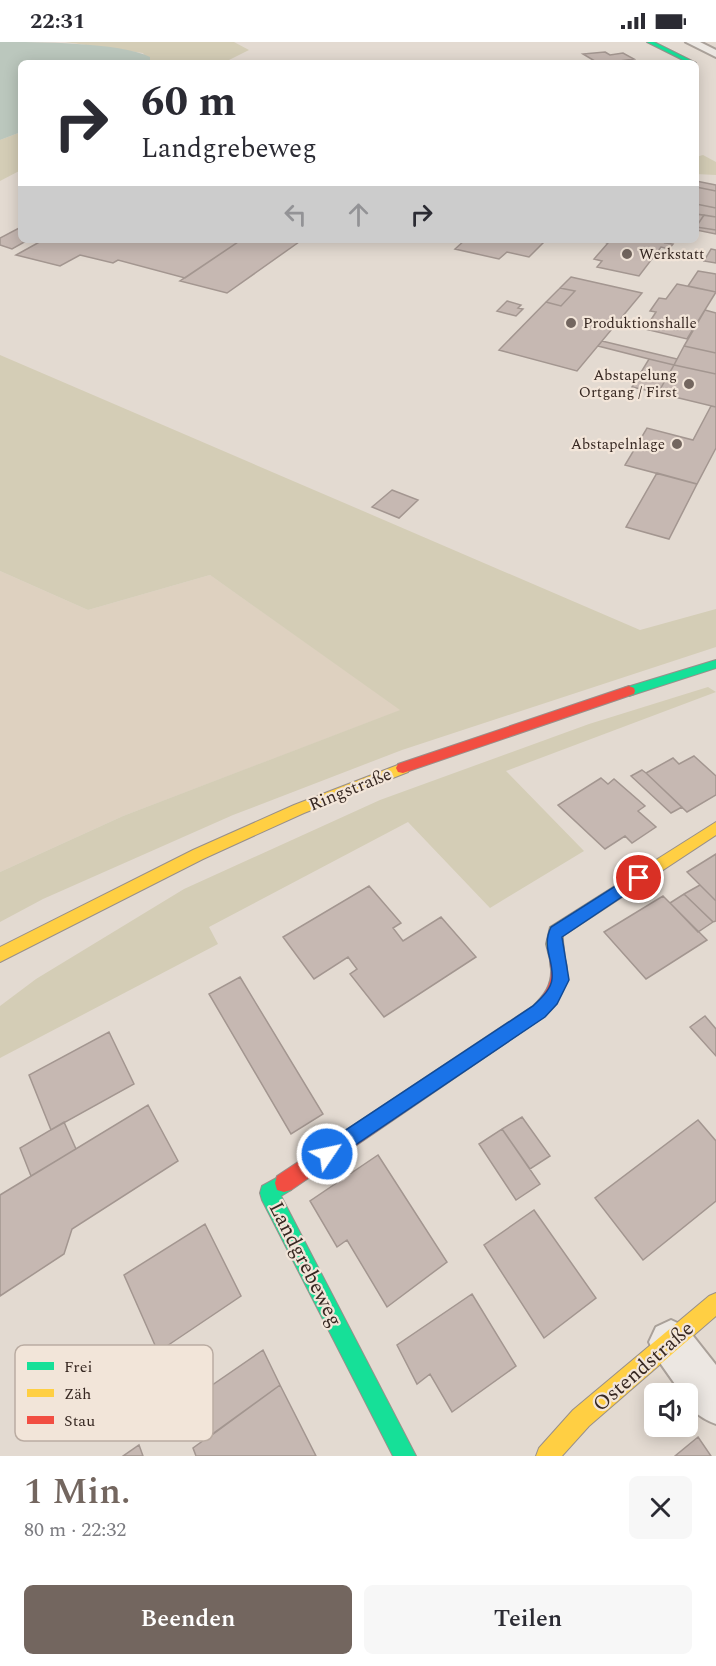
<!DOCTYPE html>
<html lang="de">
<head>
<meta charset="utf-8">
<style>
	:root { --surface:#fff; --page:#f7f7f7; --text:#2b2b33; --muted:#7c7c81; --accent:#73665f }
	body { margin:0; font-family:Spectral,serif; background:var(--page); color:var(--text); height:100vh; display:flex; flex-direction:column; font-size:22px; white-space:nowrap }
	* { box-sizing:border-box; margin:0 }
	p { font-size:20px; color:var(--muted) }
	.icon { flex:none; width:33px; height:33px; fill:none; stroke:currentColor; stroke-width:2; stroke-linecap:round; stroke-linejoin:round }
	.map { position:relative; height:1414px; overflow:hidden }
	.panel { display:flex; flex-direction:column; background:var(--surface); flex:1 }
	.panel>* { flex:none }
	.guide { position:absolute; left:18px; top:18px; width:681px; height:183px; border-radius:9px; box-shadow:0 3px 15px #0003; background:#fff; color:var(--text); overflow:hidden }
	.tools { position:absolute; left:644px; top:1341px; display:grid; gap:12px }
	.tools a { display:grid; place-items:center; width:54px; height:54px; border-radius:9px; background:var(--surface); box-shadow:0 3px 15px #0003; font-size:30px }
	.pin { position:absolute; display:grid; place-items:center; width:51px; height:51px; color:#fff; margin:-26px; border:3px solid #fff; border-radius:50%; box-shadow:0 2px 6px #0007 }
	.me { position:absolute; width:66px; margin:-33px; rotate:56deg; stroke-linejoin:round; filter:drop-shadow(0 0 4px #0008) }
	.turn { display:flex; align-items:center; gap:21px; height:126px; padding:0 24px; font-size:27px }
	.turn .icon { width:78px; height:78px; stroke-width:2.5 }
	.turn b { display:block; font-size:42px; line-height:51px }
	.lanes { display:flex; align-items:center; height:57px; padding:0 24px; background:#0003; justify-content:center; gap:30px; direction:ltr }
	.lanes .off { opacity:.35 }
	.round { display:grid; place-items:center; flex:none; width:63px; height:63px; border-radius:9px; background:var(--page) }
	.overview { display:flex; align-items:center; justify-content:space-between; height:102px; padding:0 24px }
	h1 { font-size:36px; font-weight:600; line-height:45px; color:var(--accent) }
	.action { display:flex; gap:12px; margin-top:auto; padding:12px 24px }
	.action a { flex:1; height:69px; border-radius:9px; background:var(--accent); color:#fff; font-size:24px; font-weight:600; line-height:69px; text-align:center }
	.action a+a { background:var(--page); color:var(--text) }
	.status { display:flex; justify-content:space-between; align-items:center; height:42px; padding:0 30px; background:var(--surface); direction:ltr }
	.status svg { height:16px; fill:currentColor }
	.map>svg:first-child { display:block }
</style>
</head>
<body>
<div class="status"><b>22:31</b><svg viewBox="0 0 49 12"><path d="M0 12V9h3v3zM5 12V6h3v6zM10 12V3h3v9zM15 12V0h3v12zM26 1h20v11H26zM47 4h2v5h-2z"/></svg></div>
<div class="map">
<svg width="716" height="1414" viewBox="0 0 716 1414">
	<rect width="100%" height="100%" fill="#e3dad1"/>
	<path fill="#ded1c0" d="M0,529l88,39 122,-35 191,135 -278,106 -123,56z"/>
	<path fill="#d4cdb6" d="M65,0h169l15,8 -26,13h-73l-7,-10z
		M21,90v38l-21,11v-41z
		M703,113l13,7v13l-20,-1v-17z
		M0,313l640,275 76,-21v38l-314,103 -169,65 -190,84 -43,23v-50l123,-56 277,-106 -190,-135 -122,35 -88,-39z
		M708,645l8,5 -210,79 78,80 -94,57 -82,-86 -199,105 9,17 -218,114v-52l36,-27 148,-90 196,-89 209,-76z"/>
	<path fill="#bbc7bd" d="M0,0c36,0 119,0 150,15v4l-129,2v69l-21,8z"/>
	<path fill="#c6b8b2" stroke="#a39690" stroke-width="1.5" d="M605,10l5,3 13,-2 11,6 -14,2 4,2h-26l-15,-9z
		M696,139l20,4v6l-20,-4z
		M696,145l20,4v17l-20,-4z
		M696,162l20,4v9l-20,-3z
		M696,172l8,1 -8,12 20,3v4l-20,-4z
		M704,173l12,2v13l-20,-3z
		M21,185v13h7l-16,9 -12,-4v-7z
		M43,198h198l-56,38 -67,-18 -5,3 -33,-8 -20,11 -44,-11z
		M241,198h47l11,2 -72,51 -47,-12z
		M465,198h81l-17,17 -22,-5 -8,7 -44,-10z
		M596,198h71l-2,3 8,1 -4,5 -8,-2 -22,29 -42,-9 5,-6 -8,-2 14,-16z
		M711,207l5,1v13l-12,-2z
		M698,229l18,3v18l-28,-6z
		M571,235l71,16 -65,78 -78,-21 47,-48 15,4 14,-15 -15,-3z
		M677,242l39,8 -29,47 -42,-10 11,-17 -6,-1 9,-13 7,1z
		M560,246l15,3 -14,15 -15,-4z
		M507,259l14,4 -3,3 5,1 -7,7 -19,-5z
		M705,268l11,3v40l-32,-7z
		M602,299l75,18 -3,6 -25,-6 -51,-13z
		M684,304l32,7v21l-42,-9z
		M649,317l25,6 -16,28 -26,-6z
		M674,323l42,9v33l-58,-14z
		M711,364l5,1v41l-19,36 -72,-19 22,-37 46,12z
		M657,431l40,11 -28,55 -43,-12z
		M392,448l26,10 -19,18 -27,-11z
		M694,714l22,20v19l-29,17 -41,-39 27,-15 6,6z
		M642,728l4,3 36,34 -11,6 -40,-37z
		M601,736l7,6 6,-5 31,27 -7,5 18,16 -24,16 -7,-7 -20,13 -47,-44z
		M716,812v47l-29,-29z
		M700,843l16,16v20l-3,1 -29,-28z
		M369,844l32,37 -8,5 10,13 38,-24 35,40 -92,60 -34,-43 7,-5 -9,-12 -34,22 -31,-42z
		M684,852l29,28 -15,10 -28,-29z
		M663,854l44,44 -61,39 -42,-47z
		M240,935l83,137 -32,20 -82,-140z
		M705,974l11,13v27l-26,-29z
		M109,990l25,52 -83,46 -22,-55z
		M148,1063l30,56 -106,68 -8,25 -64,42v-101z
		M522,1075l28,39 -20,13 -28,-40z
		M698,1078l18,21v60l-73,59 -48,-62z
		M64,1080l12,27 -45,27 -11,-28z
		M502,1087l38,55 -24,16 -37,-56z
		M378,1113l69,107 -60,45 -40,-67 -10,7 -27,-46z
		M534,1168l62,88 -52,40 -60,-93z
		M205,1182l36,72 -83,56 -34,-77z
		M472,1252l44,72 -64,46 -22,-38 -13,10 -20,-39z
		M263,1308l17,35 -71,52 -17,-38z
		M280,1343l36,71h-120l-3,-8z
		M698,1395l13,19h-36z
		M139,1403l4,11h-20z"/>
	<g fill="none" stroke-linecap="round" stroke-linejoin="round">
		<g stroke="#a9a099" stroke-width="4">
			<path id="street" d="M686,0h14l16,8v7z
				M671,1278l15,7 30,38v59c-13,-5 -29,-14 -29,-30h-5l-26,-37 -7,-15 7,-15z"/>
		</g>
		<g stroke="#988f8a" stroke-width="2">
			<path id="fast" d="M647,0h7l42,21h-7z
				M716,618v8l-87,28 -6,-5 1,-3z
				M284,1132l7,2 2,7 -2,7 -10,6 135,260h-23l-131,-256 -2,-7 2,-7z"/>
		</g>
		<g stroke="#988f8a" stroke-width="2">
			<path id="slow" d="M403,721l5,1 2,4 -2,4 -104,41 -101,46 -203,103v-15l193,-97 101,-45z
				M716,780v13l-153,101c-1,9 4,20 0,28l-6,2 -6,-2 -5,-20 4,-17z
				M716,1251v23l-127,110 -27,30h-26l3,-8 34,-38 136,-114z"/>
		</g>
		<g stroke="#988f8a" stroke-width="2">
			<path id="jam" d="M629,644l5,2 1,3 -1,3 -231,79 -5,-1 -2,-4 2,-4z
				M557,910l6,2c11,24 -2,45 -18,62l-254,174 -7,2 -7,-2 -2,-7 2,-7 256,-170c11,-11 19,-21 18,-37 -1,-6 -2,-9 0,-15z"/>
		</g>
		<use href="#street" fill="#ece7e2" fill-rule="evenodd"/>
		<use href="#fast" fill="#16e098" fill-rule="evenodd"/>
		<use href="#slow" fill="#ffcf43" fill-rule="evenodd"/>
		<use href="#jam" fill="#f24e42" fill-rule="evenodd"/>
	</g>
	<path fill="#1a73e8" stroke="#114b97" stroke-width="1.5" d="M639,829l5,2 2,5 -2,4 -82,55 7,43 -12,24 -12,13 -212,143 -6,3 -7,-3 -3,-6 3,-7 213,-141c7,-7 18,-16 19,-27 2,-20 -11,-31 -1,-52z"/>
	<g fill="#73665f" stroke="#f2e5d9" stroke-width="2">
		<circle cx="627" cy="212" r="6"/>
		<circle cx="571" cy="281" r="6"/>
		<circle cx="689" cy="342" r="6"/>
		<circle cx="677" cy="402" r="6"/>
	</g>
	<g text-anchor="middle" stroke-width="4.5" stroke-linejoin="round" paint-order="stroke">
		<g font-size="15" fill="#372822" stroke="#f2e5d9" text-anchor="start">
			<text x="639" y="217">Werkstatt</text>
			<text x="583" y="286">Produktionshalle</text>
			<text x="677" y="338" text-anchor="end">Abstapelung<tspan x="677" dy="17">Ortgang / First</tspan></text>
			<text x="665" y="407" text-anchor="end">Abstapelnlage</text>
		</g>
		<g font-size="18" fill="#372822" stroke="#f2e5d9">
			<text transform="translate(350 747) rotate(-22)" y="6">Ringstraße</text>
		</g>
		<g font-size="21" fill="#372822" stroke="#f2e5d9">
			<text transform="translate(306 1222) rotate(63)" y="7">Landgrebeweg</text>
			<text transform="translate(643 1324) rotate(-41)" y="7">Ostendstraße</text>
		</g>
	</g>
	<rect x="15" y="1303" width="198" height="96" rx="9" fill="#f2e5d9" stroke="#baaca2" stroke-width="1.5"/>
	<rect x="27" y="1320" width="27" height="8" fill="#16e098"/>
	<rect x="27" y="1347" width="27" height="8" fill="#ffcf43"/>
	<rect x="27" y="1374" width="27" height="8" fill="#f24e42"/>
	<g font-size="16" fill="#372822">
		<text x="64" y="1330">Frei</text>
		<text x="64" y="1357">Zäh</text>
		<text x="64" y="1384">Stau</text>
	</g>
</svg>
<div class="tools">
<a><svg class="icon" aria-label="sound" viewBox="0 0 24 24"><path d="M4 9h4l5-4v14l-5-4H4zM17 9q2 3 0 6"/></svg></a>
</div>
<div class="pin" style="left:639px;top:836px;background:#d93025"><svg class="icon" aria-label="arrive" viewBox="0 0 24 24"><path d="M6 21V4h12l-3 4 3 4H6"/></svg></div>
<svg class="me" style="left:327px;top:1112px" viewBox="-20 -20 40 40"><circle r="17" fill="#1a73e8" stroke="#fff" stroke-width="3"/><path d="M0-11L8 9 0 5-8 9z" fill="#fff"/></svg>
<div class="guide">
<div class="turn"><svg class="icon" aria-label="right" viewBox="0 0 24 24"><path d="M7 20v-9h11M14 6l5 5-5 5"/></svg><div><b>60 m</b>Landgrebeweg</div></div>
<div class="lanes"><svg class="icon off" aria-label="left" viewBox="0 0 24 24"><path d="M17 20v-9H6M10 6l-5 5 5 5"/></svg><svg class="icon off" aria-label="ahead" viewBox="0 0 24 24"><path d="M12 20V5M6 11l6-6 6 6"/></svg><svg class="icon" aria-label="right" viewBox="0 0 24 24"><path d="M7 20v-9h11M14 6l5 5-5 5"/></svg></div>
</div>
</div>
<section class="panel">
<div class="overview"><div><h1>1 Min.</h1><p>80 m · 22:32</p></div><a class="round"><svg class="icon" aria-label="close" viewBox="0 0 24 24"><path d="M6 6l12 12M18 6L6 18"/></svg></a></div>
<div class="action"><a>Beenden</a><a>Teilen</a></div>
</section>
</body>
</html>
